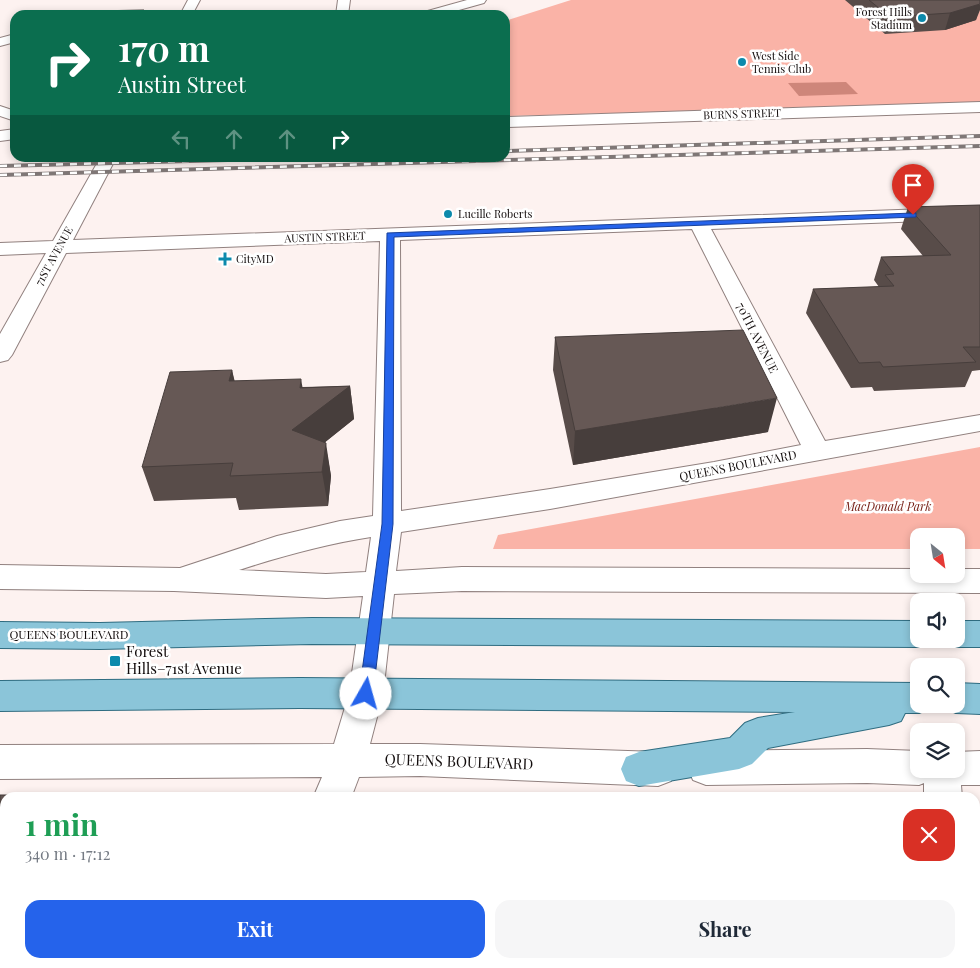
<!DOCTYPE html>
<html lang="en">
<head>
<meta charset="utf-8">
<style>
	:root { --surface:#fff; --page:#f6f6f7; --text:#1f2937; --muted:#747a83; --accent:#2563eb }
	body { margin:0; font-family:"Playfair Display",serif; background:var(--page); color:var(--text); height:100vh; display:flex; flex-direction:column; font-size:19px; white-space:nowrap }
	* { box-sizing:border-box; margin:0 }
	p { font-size:16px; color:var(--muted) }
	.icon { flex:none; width:28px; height:28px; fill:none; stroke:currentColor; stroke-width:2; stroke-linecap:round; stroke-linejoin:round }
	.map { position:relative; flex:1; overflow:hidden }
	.details { position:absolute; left:0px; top:792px; width:980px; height:176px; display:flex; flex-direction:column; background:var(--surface); border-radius:15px 15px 0 0; box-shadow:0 2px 8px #0003 }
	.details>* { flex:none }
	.guide { position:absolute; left:10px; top:10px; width:500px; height:152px; border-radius:15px; box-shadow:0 2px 8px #0003; background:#0b6e4f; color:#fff; overflow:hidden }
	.needle { width:32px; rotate:150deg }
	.buttons { position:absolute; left:910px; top:528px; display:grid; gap:10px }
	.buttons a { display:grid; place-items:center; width:55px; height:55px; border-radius:10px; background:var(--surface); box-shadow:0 2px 8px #0003; font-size:25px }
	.pin { position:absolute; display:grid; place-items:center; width:42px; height:42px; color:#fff; margin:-51px -21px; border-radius:50% 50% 50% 0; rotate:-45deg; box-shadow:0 0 5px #0007 }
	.pin .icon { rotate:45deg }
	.me { position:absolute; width:55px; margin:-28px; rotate:7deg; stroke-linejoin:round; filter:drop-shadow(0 0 4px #0008) }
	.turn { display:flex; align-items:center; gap:18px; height:105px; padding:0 25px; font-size:22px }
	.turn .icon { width:65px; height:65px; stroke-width:2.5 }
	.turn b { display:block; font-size:35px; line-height:42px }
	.lanes { display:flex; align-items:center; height:48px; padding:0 25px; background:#0003; justify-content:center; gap:25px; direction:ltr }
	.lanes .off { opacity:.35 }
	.round { display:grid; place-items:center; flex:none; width:52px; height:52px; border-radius:15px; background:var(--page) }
	.headline { display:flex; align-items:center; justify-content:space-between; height:85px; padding:0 25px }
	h1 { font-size:30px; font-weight:700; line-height:38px; color:#1e9e55 }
	.button { display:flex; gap:10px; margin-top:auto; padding:10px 25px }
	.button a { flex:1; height:58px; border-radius:15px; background:var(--accent); color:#fff; font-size:20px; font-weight:700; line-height:58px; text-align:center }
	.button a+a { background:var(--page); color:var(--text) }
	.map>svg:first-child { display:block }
</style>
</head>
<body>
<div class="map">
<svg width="980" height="968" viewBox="0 0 980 968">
	<rect width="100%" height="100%" fill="#fdf2f0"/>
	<path fill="#fab3a7" d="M571,0h409v103l-475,13v-95z
		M980,447v102h-24v-13h-37v13h-426l5,-14z"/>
	<path fill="#ce867a" d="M846,82l12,12 -59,2 -11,-13z"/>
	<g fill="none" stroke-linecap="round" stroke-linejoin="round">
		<g stroke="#91817f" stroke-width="2">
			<path id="minor" d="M188,0h12l-8,15h-12z
				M338,0h12l-2,15h-12z
				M467,0h19l-2,3 -43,12h-19l2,-3z
				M15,34v8l-15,4v-8z
				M980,102v10l-475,15v-10z
				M0,106l15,5v10l-15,-5z
				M15,129v10l-15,2v-10z
				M100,158h16l-43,82 907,-33v12l-269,10 114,212 155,-26v16l-430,78 -149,23 -5,39 66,-4 457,2v5h37v-5h24v24l-518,-2 -68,3 -11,100 -13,50h50l238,8 13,5 5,12 -5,12 -13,5 -238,-10 -61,1 -8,21h-38l9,-21 -322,2v-34l334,-1 15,-50 14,-98 -37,2 -152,-7 -174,-2v-24l180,3 97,-32 63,-15 33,-5 7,-275 -314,12 -54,102 -4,5 -8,2v-28l46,-81 -46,2v-12l53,-2zM692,229l109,216 -87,17 -164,27 -149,22 -1,-271zM371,537l-5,35 -40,2 -87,-4c43,-14 87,-26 132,-33z
				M867,749l52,2v18h37v-17l24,-1v34h-19l1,13h-38v-15l-5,2 -52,-2 -161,2 -13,-5 -5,-12 5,-12 13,-5z
				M153,964h46l-2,4h-46z
				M848,964h44l-2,4h-44z"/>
		</g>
		<g stroke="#2f6c80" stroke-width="2">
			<path id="major" d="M312,618l607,3v18h14l-3,4 -11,4 -607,-3 -212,5 -100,-1v-26l100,1z
				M956,621h24v26h-24l-11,-4 -3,-4h14z
				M300,678l619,5v21h14l-2,4 -12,5h-14l-4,8 -12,4 -121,23 -16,16 -13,5 -100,17 -13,-5 -5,-12 5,-12 13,-5 91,-14 15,-15 13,-5 37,-6 -495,-4 -300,3v-30z
				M956,683l24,1v30l-24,-1 -12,-5 -2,-4h14z"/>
		</g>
		<use href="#minor" fill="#fff" fill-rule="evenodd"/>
		<use href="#major" fill="#8bc5d9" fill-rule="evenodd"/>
		<g stroke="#7f7776" stroke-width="4">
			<path id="rail" d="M505,151l475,-15
				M0,166l299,-8
				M0,175l980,-29"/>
		</g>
		<use href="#rail" stroke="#fff" stroke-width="2.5" stroke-dasharray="7" stroke-linecap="butt"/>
	</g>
	<path fill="#584c49" d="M845,0h135l-4,20 -31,10 -60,4z
		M980,205v165l-8,1 -7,16 -91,4 -2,-4 -21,1 -45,-75 7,-24 66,-2 -5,-7 7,-23 42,-1 -22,-27 7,-22z
		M555,337l213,95 -195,33 -20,-95z
		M232,370l2,11 68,6 48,-1 4,33 -29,23 6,34 -3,30 -89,4 -3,-12 -82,3 -12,-34z
		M0,795l5,3v115h-5z
		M980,925v43h-17l2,-4h10v-27z
		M301,964h481l-2,4h-510l31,-1z"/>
	<path fill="#473e3c" d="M980,4v6l-4,10 -31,10 5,-17z
		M144,10l1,5h-4z
		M232,370l8,33 -11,-22z
		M301,379l6,33 43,-26 4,33 -56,45 -6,-34z
		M777,398l-9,34 -195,33 2,-34z
		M326,443l5,33 -3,30 -6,-34z"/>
	<path fill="#665855" stroke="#473e3c" d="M869,0h111v4l-30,9 -60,4z
		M144,10l-3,5h-52l3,-4z
		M980,205v142h-17l13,15 -93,5 -3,-5 -21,1 -46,-74 81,-3 -9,-11 9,-1 -13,-17 70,-2 -43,-48z
		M743,330l34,68 -202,33 -20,-94z
		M232,370l-3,11 72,-2 -1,9 50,-2 -58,44 34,13 -4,29 -92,4 3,-13 -91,4 28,-95z
		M0,795h101l6,3h-102v98h-5z
		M301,964h467l1,4h-499v-1h31z"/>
	<path fill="#2563eb" stroke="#184099" d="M913,213h3v4l-522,20 -1,287 -20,170 -2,4 -5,2 -5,-2 -2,-4 23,-170 5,-291z"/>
	<g fill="#0c8aac" stroke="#fff" stroke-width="2">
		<circle cx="922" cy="18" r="5"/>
		<circle cx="742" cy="62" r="5"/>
		<circle cx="448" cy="214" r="5"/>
		<path d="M222.5 251.5h5v5h5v5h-5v5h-5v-5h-5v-5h5z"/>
		<rect x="109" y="655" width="12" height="12" rx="2.5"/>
	</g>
	<g text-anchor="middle" stroke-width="5" stroke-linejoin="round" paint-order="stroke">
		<g font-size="11" fill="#120c0c" stroke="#fff" text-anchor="start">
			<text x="912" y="16" text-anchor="end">Forest Hills<tspan x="912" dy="13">Stadium</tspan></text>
			<text x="752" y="60">West Side<tspan x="752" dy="13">Tennis Club</tspan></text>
			<text x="458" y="218">Lucille Roberts</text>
			<text x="236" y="263">CityMD</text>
		</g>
		<g font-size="11" fill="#120c0c" stroke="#fff">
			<text transform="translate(742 114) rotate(-2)" y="4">BURNS STREET</text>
			<text transform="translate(325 237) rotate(-2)" y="4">AUSTIN STREET</text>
			<text transform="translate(54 256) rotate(-61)" y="4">71ST AVENUE</text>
		</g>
		<g font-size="12" fill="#120c0c" stroke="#fff">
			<text transform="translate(757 338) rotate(63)" y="4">70TH AVENUE</text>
			<text transform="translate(738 466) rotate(-11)" y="4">QUEENS BOULEVARD</text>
			<text x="69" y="639">QUEENS BOULEVARD</text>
		</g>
		<g font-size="12" font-style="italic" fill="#782219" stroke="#fff">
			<text x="888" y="511">MacDonald Park</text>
		</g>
		<g font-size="15" fill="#120c0c" stroke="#fff" text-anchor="start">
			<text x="126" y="657">Forest<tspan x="126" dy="17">Hills–71st Avenue</tspan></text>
		</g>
		<g font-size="15" fill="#120c0c" stroke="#fff">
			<text transform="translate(459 762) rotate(2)" y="5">QUEENS BOULEVARD</text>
		</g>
	</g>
</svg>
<div class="buttons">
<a><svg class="needle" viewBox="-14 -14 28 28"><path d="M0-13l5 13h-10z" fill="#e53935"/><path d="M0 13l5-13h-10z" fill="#747a83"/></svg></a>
<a><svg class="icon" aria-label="sound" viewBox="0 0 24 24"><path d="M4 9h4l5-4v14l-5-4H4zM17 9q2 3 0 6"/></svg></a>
<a><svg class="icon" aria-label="search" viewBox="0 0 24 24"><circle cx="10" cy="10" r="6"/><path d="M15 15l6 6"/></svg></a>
<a><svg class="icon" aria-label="layers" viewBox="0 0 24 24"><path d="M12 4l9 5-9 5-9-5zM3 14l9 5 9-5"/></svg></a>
</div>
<div class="pin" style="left:913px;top:215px;background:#d93025"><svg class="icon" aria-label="arrive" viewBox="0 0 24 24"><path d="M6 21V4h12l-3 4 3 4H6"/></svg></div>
<svg class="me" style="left:366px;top:694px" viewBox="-20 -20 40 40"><circle r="19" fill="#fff"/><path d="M0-13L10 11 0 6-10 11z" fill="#2563eb"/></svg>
<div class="guide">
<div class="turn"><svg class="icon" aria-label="right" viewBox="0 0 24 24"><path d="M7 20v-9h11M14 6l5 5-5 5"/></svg><div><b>170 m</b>Austin Street</div></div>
<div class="lanes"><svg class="icon off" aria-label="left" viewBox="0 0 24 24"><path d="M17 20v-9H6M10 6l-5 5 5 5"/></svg><svg class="icon off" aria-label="ahead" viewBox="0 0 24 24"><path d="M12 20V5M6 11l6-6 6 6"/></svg><svg class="icon off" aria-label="ahead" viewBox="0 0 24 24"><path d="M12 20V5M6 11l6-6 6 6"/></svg><svg class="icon" aria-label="right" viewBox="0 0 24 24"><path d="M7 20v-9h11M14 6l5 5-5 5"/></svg></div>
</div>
<section class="details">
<div class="headline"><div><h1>1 min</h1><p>340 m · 17:12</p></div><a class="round" style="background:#d93025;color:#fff"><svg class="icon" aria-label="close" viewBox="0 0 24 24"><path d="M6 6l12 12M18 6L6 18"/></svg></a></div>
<div class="button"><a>Exit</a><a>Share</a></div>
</section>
</div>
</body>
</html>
